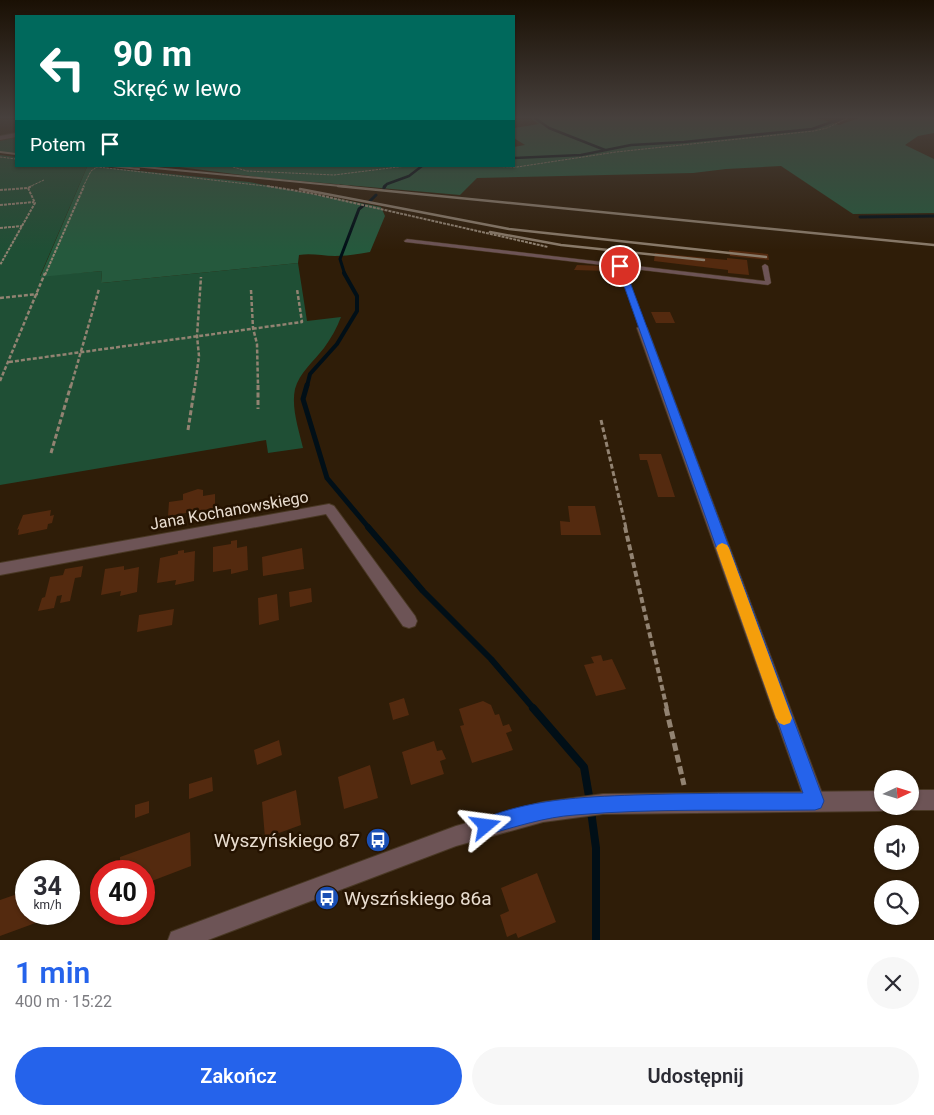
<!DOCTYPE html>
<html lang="pl">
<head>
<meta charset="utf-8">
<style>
	:root { --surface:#fff; --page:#f7f7f7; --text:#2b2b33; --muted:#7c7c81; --accent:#2563eb }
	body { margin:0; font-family:Roboto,sans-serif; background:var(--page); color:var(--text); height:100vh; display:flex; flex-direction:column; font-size:19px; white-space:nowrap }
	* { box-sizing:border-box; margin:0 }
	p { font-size:16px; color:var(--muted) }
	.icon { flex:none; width:28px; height:28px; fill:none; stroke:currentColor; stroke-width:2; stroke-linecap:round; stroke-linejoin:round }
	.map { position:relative; height:940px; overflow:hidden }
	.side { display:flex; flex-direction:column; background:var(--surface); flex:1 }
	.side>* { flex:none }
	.top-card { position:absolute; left:15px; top:15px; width:500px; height:152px; border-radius:0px; box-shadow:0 1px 4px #0004; background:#00695c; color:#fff; overflow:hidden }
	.needle { width:32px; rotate:86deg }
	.buttons { position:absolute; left:874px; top:770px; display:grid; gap:10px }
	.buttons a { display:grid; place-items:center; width:45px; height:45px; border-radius:50%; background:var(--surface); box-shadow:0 1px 4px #0004; font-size:25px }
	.speed { position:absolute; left:15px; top:860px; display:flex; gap:10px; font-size:25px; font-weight:700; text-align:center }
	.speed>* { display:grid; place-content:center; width:65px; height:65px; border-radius:50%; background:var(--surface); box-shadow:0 1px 4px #0004; line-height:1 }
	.speed small { font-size:12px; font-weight:400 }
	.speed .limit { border:8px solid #d22; background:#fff; color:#111 }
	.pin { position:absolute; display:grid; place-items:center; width:42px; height:42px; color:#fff; margin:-21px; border:2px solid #fff; border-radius:50%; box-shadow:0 1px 5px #0007 }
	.me { position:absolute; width:55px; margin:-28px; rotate:74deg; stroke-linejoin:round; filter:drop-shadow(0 0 4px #0008) }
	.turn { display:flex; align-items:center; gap:18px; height:105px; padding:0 15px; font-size:22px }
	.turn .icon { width:65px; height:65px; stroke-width:2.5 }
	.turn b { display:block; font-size:35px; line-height:42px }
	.then { display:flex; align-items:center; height:48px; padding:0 15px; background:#0003; gap:10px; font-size:19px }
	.round { display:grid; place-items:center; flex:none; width:52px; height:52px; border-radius:26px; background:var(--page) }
	.overview { display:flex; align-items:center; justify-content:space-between; height:85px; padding:0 15px }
	h1 { font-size:30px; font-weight:600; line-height:38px; color:var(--accent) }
	.button { display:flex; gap:10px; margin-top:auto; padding:10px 15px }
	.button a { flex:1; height:58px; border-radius:30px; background:var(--accent); color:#fff; font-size:20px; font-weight:600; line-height:58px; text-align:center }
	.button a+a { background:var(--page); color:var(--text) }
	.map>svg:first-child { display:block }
</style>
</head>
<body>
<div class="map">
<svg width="934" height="940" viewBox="0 0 934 940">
	<rect width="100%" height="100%" fill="#2f1d08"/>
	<path fill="#1f4f35" d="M9,137l7,1v15l-16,-1v-13z
		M0,155l16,2v9h74l-3,1 -47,109 62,-5 -1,12 197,-20 9,58 34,-4c-4,11 -10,21 -17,31 -10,13 -25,25 -29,41 -4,19 4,41 8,59l-35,5 -2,-13 -266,45z"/>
	<path fill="#25593d" d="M530,118h287l22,7 20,-7h75v15l-16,3 -13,9 29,14v54l-81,1 -72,-48 -55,3 -33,4 -216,5 -17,17 -193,-17 -96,-12h343v-19l11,-2 -11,-7v-10l25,-4z
		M90,166l159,16 132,25 4,9 -15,36c-12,2 -23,4 -35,4 -13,0 -23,-3 -36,-1l-1,8 -197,20 1,-12 -62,6 47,-110z"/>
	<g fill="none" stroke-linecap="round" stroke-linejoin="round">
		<path stroke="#010f17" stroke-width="2.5" d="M535,118l14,10 56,22
			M514,158l67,-3 50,-10 53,-3 128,-13 31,-11
			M384,187l3,-3 22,-8 13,-10"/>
		<path stroke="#010f17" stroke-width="3" d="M384,188l1,-2
			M370,201l6,-6
			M860,217l74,-1
			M345,275l-5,-16 19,-50 5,-4"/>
		<path stroke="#010f17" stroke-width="4" d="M307,386l3,-12 27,-30 20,-33v-15l-13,-23"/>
		<path stroke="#010f17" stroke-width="5" d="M307,385l-4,14 24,79 42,50"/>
		<path stroke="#010f17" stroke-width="6" d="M368,527l55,64 68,68 43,50"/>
		<path stroke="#010f17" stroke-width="8" d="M533,708l51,59 6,35
			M591,811l5,37v92"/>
	</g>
	<path fill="#542a0f" d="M729,250l39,4 1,6 -39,-4z
		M655,253l72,7v-2l20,2 2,15 -21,-2v-3l-74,-9z
		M577,265l29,1 3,5 -35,-1z
		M651,312h19l5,11h-19z
		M639,454h22l14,43h-17l-11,-37h-7z
		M198,489l5,1v6l12,-2v14l-47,8 1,-14 14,-2v-6z
		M568,506h27l6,29h-40l-1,-14 10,1z
		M51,510l-1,6 4,-1 -2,8 -4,1 -1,5 -29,6 1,-6 -2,1 6,-15z
		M237,540v8l10,-2 1,24 -17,4v-5l-18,3v-25l18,-3v-3z
		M302,548l2,21 -41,7 -1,-19z
		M184,550v3l11,-2 -1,30 -19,4 1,-5 -19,3 3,-25 18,-4v-3z
		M83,566l-2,11 -6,1 -5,23 -10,2 2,-8 -5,1 -3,12 -16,3 4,-13 3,-1 5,-20 13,-2 2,-6z
		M124,566v4l15,-3 -2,25 -17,4 1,-5 -20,4 4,-26z
		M311,588l1,14 -22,5 -1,-15z
		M277,594l2,26 -20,5 -1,-27z
		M174,609l-2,16 -35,7 2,-17z
		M601,655l2,6 9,-2 14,30 -30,7 -12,-31 10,-2 -3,-6z
		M404,698l5,17 -16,5 -4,-17z
		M483,701l8,4 4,10 4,-1 4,12 6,-2 3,7 -6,2 7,17 -41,13 -12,-37 4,-1 -5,-16z
		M279,740l3,15 -25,10 -3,-15z
		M434,741l3,10 5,-1 4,9 -6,2 4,13 -33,11 -9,-33z
		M370,765l8,33 -34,11 -6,-32z
		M212,777l1,14 -24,8v-15z
		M296,790l5,35 -36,13 -3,-36z
		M149,801v12l-14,5v-13z
		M190,832l1,34 -47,18v-13h-24v-14z
		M537,873l19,49 -38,16 -2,-5 -9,4 -7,-22 9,-4 -8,-23z
		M26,891v23h34l-60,22v-36z"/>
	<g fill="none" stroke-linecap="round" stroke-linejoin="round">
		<g stroke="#493824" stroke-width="1">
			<path id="service" d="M407,239l358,42 -3,-15 3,-2 3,2 3,17 -3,2 -143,-17 20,60 -3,2 -3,-2 -20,-61 -214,-25 -1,-1z"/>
		</g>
		<g stroke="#493824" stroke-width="2">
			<path id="minor" d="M642,325l5,3 178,473 -3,7 -7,3 -7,-3 -3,-7 -168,-473z
				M329,504l5,2 81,110 2,5 -2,5 -6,2 -6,-2 -77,-112 -326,61v-12z"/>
		</g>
		<g stroke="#493824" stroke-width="2">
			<path id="tertiary" d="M16,133v4l-16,3v-4z
				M910,790h24v20h-24l-7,-3 7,-1z
				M882,791v15h8l-8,5 -279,3 -60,8 -87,24 -248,94h-40l3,-8 8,-3 277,-103 87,-24 60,-8z"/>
		</g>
		<path stroke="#928372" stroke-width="1" stroke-dasharray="2.5 1" stroke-linecap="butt" d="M932,118l2,1
			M0,157l16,2
			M89,166l185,21
			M227,166h16
			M478,166l39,1 99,-15 198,-21 13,-3 21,-10
			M233,167l14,4 87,4 72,-9
			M29,187l15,-7
			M83,187l8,-16 6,-4"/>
		<path stroke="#928372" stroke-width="2" stroke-dasharray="3 1" stroke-linecap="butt" d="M267,186l43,7 238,54
			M28,188l4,-2
			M0,190l28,-2 7,15 -35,62
			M0,205l34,-3
			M0,228l22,-2
			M45,275l39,-89"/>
		<path stroke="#928372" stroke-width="2.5" stroke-dasharray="4 2" stroke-linecap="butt" d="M251,290l2,38 4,16 1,42
			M0,298l38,-4
			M9,362l293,-40 -5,-33
			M0,381l45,-108
			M71,386l28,-97
			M195,386l4,-30 -2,-20 4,-59"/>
		<path stroke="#928372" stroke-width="3" stroke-dasharray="5 2.5" stroke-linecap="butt" d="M258,385v24
			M601,420l25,108
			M188,430l7,-45
			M51,453l20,-68"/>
		<path stroke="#928372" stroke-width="4" stroke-dasharray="6 3" stroke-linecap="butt" d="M625,527l42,182"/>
		<path stroke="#928372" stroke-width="5" stroke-dasharray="8 4" stroke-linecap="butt" d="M666,708l18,77"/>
		<use href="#service" fill="#6d5456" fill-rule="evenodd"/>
		<use href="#minor" fill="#6d5456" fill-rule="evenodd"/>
		<use href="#tertiary" fill="#6d5456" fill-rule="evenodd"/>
		<path stroke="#8a7b6a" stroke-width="2" d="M0,152l16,2
			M112,166l27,3
			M134,166l217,21"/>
		<path stroke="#8a7b6a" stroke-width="2.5" d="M338,186l596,59
			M300,189l209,40 257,28
			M490,232l71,13 143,15"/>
	</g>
	<linearGradient id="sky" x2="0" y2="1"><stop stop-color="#1a1004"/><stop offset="0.47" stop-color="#47403d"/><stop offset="1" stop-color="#47403d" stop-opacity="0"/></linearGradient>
	<rect width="934" height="250" fill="url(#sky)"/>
	<path fill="#2563eb" stroke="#184099" d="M618,264l6,2 200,535 -3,7 -6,2c-80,1 -160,-2 -240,5 -30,2 -60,12 -89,20l-6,-2 -3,-7 3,-6c49,-21 102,-23 154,-25 56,-2 113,-2 169,-2l-186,-527z"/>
	<path fill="#f59e0b" d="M722,543l5,2 2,3 63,170 -2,5 -6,2 -5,-2 -3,-5 -60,-170 2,-3z"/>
	<defs>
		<g id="bus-disc" transform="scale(1.25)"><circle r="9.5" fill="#1a4fb4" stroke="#251301"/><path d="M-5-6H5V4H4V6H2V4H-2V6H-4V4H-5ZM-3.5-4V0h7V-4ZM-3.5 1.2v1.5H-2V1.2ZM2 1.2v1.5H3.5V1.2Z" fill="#fff"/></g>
	</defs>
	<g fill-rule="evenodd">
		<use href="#bus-disc" x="378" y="840"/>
		<use href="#bus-disc" x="327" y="898"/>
	</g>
	<g text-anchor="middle" stroke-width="5" stroke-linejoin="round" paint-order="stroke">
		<g font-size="16" fill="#e9ddd0" stroke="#251301">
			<text transform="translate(229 510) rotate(-10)" y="6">Jana Kochanowskiego</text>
		</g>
		<g font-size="19" fill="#e9ddd0" stroke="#251301" text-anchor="end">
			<text x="360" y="847">Wyszyńskiego 87</text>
			<text x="344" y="905" text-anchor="start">Wyszńskiego 86a</text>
		</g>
	</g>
</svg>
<div class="buttons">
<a><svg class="needle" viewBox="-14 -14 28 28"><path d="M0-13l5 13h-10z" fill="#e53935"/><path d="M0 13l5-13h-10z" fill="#7c7c81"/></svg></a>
<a><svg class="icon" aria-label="sound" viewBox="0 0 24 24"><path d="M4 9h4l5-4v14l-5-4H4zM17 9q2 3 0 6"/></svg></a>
<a><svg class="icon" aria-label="search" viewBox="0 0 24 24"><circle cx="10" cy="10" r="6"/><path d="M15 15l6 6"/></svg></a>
</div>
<div class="speed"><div>34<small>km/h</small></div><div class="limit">40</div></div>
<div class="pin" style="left:620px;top:266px;background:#d93025"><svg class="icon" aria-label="arrive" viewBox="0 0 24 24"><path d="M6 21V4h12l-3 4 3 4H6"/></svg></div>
<svg class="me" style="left:486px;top:826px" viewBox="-20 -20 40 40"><path d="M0-17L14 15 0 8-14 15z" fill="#2563eb" stroke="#fff" stroke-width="4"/></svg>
<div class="top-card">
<div class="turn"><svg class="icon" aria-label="left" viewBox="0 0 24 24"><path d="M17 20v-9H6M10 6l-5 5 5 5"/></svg><div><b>90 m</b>Skręć w lewo</div></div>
<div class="then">Potem<svg class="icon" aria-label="arrive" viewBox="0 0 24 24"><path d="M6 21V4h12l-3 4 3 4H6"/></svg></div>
</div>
</div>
<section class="side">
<div class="overview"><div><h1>1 min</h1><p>400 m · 15:22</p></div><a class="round"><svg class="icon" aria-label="close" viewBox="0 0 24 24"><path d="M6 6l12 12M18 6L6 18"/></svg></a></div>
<div class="button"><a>Zakończ</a><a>Udostępnij</a></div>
</section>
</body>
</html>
